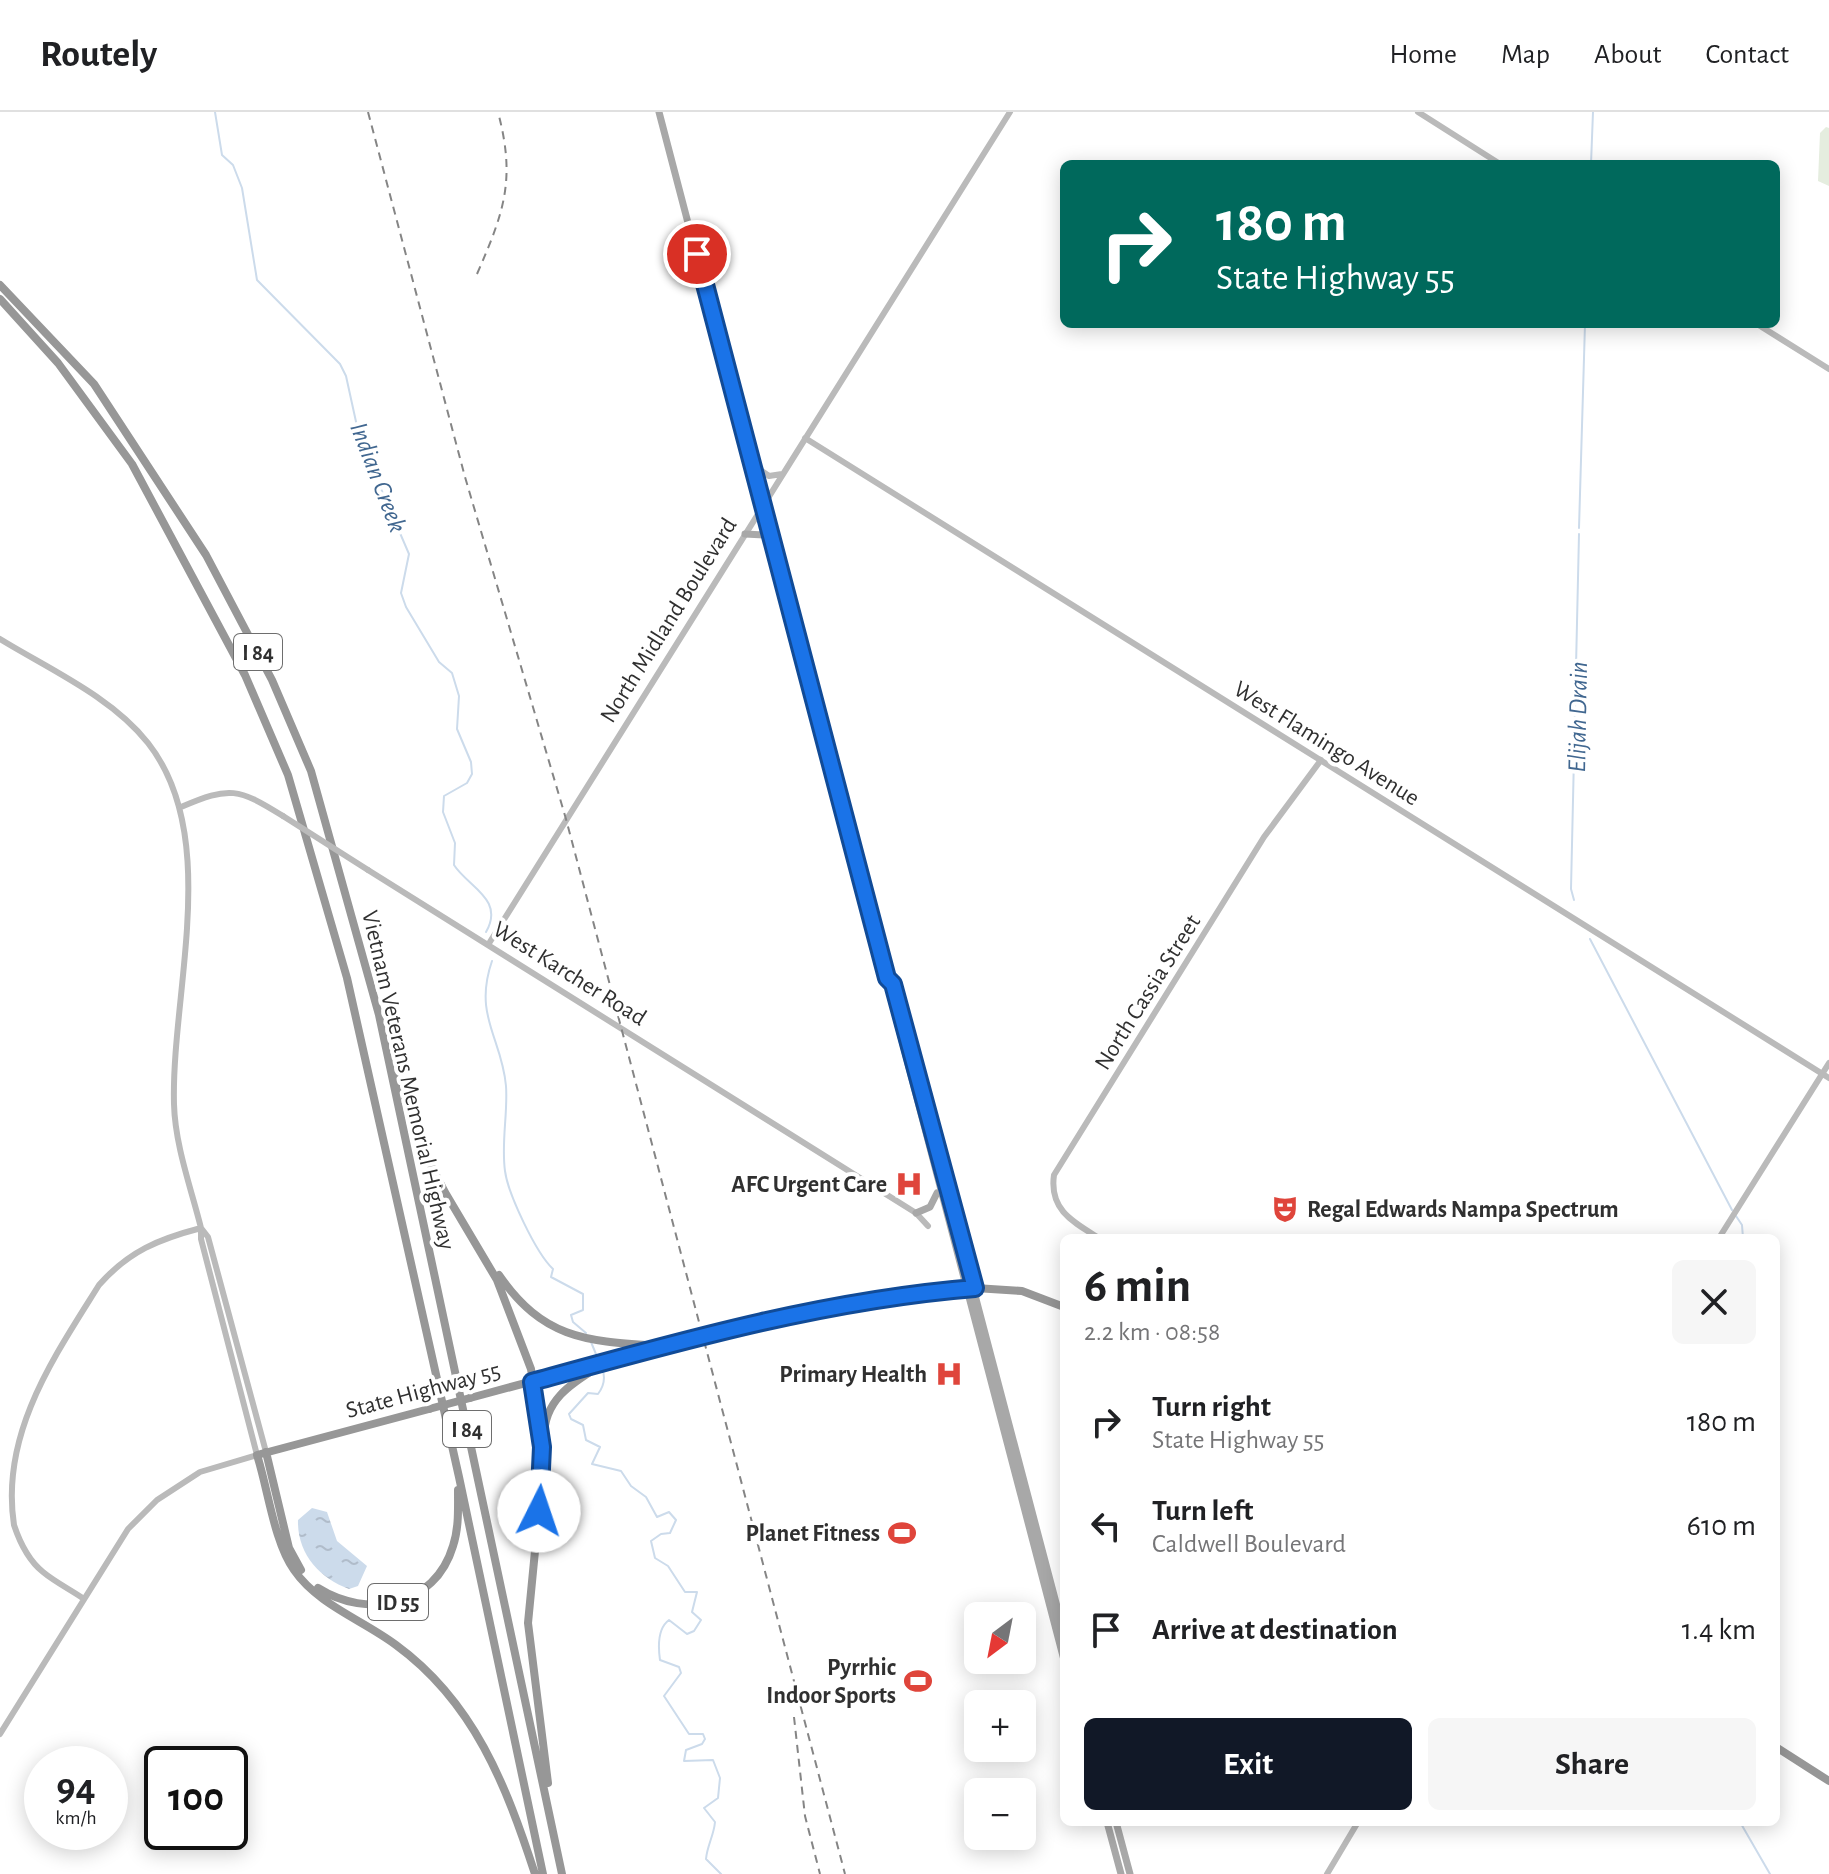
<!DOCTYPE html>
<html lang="en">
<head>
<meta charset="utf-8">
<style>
	:root { --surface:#fff; --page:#f6f6f6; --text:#202124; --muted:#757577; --line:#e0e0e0; --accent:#111827 }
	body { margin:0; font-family:"Alegreya Sans",sans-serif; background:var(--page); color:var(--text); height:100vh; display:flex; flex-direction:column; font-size:30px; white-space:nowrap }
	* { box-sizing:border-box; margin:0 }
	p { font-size:26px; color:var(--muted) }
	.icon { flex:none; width:44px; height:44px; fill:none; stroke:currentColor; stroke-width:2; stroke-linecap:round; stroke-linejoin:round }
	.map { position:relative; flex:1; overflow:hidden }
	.side { position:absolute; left:1060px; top:1122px; width:720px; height:592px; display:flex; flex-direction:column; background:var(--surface); border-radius:12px; box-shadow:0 4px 20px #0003 }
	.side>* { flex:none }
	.hud { position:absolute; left:1060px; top:48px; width:720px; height:168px; border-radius:12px; box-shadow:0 4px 20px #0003; background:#00695c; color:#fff; overflow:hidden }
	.needle { width:52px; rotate:212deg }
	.buttons { position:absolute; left:964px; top:1490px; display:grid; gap:16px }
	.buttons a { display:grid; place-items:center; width:72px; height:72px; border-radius:12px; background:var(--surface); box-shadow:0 4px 20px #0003; font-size:40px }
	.speed { position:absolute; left:24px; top:1634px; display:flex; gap:16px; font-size:40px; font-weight:700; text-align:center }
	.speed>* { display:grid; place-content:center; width:104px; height:104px; border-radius:50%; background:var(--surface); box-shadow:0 4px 20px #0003; line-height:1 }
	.speed small { font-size:20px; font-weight:400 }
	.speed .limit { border:4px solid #111; border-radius:12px; background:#fff; color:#111 }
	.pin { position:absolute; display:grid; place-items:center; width:68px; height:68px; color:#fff; margin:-34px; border:4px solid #fff; border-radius:50%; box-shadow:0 2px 8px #0007 }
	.me { position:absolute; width:88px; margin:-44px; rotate:4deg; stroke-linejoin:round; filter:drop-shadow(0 0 6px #0008) }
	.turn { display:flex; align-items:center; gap:28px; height:168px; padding:0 24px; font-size:36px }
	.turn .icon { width:104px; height:104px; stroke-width:2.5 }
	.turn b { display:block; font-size:56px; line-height:68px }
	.round { display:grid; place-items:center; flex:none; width:84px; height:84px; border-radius:12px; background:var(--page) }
	.summary { display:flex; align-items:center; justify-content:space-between; height:136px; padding:0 24px }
	h1 { font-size:48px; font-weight:700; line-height:60px }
	.cta { display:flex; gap:16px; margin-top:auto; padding:16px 24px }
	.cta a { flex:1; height:92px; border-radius:12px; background:var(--accent); color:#fff; font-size:32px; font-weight:700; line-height:92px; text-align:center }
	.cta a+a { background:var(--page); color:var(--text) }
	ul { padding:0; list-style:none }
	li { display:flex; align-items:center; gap:24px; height:104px; padding:0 24px }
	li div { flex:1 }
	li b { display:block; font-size:30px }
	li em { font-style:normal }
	header { display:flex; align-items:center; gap:48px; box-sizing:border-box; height:112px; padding:0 40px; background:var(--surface); border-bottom:2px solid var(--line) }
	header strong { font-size:38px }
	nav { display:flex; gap:44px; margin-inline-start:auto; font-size:28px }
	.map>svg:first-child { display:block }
</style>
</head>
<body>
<header>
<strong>Routely</strong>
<nav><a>Home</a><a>Map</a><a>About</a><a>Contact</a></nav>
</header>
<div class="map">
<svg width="1829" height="1762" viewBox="0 0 1829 1762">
	<defs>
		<pattern id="water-ripples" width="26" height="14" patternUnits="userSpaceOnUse" patternTransform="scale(2)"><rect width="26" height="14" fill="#ccdbeb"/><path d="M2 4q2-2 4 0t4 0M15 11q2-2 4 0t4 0" fill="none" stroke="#b0bcca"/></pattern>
	</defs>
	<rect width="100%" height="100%" fill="#fff"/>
	<path fill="#e5eddf" d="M1826,15l3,1v58l-11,-5 2,-48z"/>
	<path fill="url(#water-ripples)" d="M312,1396l15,4 10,29 30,25 -9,20 -9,3c-30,-11 -52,-36 -51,-69z"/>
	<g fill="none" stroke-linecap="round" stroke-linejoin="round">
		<path stroke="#ccdbeb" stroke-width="2" d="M215,0l7,43 11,10 9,23 15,92 83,84 6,12 14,64 49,114 -8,39 5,14 33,55 13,11 7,23 -2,33 14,33 1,12 -5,9 -23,13 -1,16 12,31 -1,22c14,22 51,34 32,67
			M1591,52l2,-52
			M1579,416l6,-204
			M1574,788l-3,-11 8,-355
			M1590,827l142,271
			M492,849c-19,55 10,77 14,125 2,27 -5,57 -1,85 3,23 31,82 48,98l-2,8 32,17v16l-12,5 2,7 13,11
			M1736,1104l6,9 1,13
			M591,1230l7,17
			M602,1256c4,10 2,18 -4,26l-10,-1 -19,21 2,5 12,6 3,15 14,7 -8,17 29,7 10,15 15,11 11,20 12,-5 7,8 -6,13 -9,1 -10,7 4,17 13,8 17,26h12l-5,20 9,8 -7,11 -7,3 -18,-14c-11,8 -11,26 -9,40l19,7 2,6 -17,23 25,38h14l2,5 -3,5 -16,6 -2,11 29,-1 7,18 -2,20 -14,10 11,14c-1,13 -8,24 -9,37l15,15
			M1740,1710l30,52"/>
		<path stroke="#bababa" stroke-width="6" d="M1418,0l82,52
			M1757,212l72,45
			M805,326l1024,640
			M752,352l17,12 13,-2
			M0,527c49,30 112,58 148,104 74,94 23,250 26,361 1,41 17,84 27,124v11l56,216 -57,17 -43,28 -29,29 -128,205
			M181,695c49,-21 57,-19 102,9
			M368,758l548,343 12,13
			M488,833l522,-833
			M201,1116l7,9 58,215
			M1099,1126c-26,-16 -50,-28 -45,-63l210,-338 57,-77
			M1719,1126l110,-175
			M84,1487c-13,-9 -29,-17 -41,-27 -15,-12 -23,-29 -29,-47 -14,-91 40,-168 85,-240 30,-34 60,-46 102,-57
			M1327,1762l31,-52"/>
		<path stroke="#a8a8a8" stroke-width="7" d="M659,0l405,1548
			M745,422l19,1 8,8
			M887,866l6,6 171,649
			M916,1101l14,-6 7,-14
			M1107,1710l14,52
			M1116,1710l14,52"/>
		<path stroke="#979797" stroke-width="8" d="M0,173l94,99 112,171 66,125 39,91 68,244 183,859
			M0,187l58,64 74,101 113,211 43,100 59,203 112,499 84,397
			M395,956l29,84 23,44
			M446,1082l51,86 34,89 11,78v32l-14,144 20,160
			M499,1163c45,65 88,66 161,71
			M720,1219l129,-26 126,-17 47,3 42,16
			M470,1286l219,-59
			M429,1297l-172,46c11,34 17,87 37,115 24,35 69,50 102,75 78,57 110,140 139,229
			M544,1325c0,-36 26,-53 54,-70
			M266,1340l23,96 12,22
			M318,1476c49,31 117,19 135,-42 6,-18 5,-37 5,-56
			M1776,1635l53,34"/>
		<path stroke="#858585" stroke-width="2" stroke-dasharray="8 6" stroke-linecap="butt" d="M368,0l97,365 101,342 279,1055
			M477,162c27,-62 39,-94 21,-162
			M794,1605l11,99 15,58"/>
		<path stroke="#bababa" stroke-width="6" d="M283,704l85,54"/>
		<path stroke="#979797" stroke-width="8" d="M689,1227l31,-8
			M429,1297l41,-11"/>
	</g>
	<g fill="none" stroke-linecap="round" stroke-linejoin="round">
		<g stroke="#114b97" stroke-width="20">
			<path id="route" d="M539,1399l3,-64 -10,-65c145,-40 292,-82 443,-94l-82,-304 -6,-6 -190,-724"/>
		</g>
		<use href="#route" stroke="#1a73e8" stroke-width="14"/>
	</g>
	<defs>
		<g id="hospital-bare" transform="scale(2.16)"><path d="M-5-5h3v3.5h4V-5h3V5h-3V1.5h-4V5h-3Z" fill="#df453b" stroke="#fff" stroke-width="2.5" paint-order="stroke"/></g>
		<g id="theatre-bare" transform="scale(2.16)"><path d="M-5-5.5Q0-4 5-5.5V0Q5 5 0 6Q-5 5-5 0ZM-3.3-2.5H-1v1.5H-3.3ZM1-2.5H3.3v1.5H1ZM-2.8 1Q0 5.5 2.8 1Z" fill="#df453b" stroke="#fff" stroke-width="2.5" paint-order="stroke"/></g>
		<g id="stadium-bare" transform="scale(2.16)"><path d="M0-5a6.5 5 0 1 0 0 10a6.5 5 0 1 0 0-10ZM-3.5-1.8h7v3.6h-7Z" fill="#df453b" stroke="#fff" stroke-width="2.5" paint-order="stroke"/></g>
	</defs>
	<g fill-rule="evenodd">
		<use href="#hospital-bare" x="909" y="1072"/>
		<use href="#theatre-bare" x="1285" y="1097"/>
		<use href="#hospital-bare" x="949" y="1262"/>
		<use href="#stadium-bare" x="902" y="1421"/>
		<use href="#stadium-bare" x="918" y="1569"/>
	</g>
	<g text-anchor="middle" stroke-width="8" stroke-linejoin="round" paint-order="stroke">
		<g fill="#fff" stroke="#6e6e6e" stroke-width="2">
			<rect x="234" y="522" width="48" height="36" rx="6"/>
			<rect x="443" y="1299" width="48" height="36" rx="6"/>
			<rect x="368" y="1472" width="60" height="36" rx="6"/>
		</g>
		<g font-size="22" font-weight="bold" fill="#303030">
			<text x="258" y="548">I 84</text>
			<text x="467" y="1325">I 84</text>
			<text x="398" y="1498">ID 55</text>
		</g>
		<g font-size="24" fill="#303030" stroke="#fff">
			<text transform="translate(668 508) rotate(-58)" y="8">North Midland Boulevard</text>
			<text transform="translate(1327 631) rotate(32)" y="8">West Flamingo Avenue</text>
			<text transform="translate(570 861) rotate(32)" y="8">West Karcher Road</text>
			<text transform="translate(1147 880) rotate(-58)" y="8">North Cassia Street</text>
			<text transform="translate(409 968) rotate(77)" y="8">Vietnam Veterans Memorial Highway</text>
			<text transform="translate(423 1278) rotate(-15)" y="8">State Highway 55</text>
		</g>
		<g font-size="24" font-weight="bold" fill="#303030" stroke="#fff" text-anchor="end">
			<text x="887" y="1080">AFC Urgent Care</text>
			<text x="1307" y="1105" text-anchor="start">Regal Edwards Nampa Spectrum</text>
			<text x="927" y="1270">Primary Health</text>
			<text x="880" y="1429">Planet Fitness</text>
			<text x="896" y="1563">Pyrrhic<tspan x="896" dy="28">Indoor Sports</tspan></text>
		</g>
		<g font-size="26" font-style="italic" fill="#416790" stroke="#fff">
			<text transform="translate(379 365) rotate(69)" y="9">Indian Creek</text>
			<text transform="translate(1577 605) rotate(-89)" y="9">Elijah Drain</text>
		</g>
	</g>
</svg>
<div class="buttons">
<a><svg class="needle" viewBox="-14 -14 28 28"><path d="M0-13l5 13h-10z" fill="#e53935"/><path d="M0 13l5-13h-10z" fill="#757577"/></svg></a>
<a>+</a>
<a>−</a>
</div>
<div class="speed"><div>94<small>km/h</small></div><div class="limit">100</div></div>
<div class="pin" style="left:697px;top:142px;background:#d93025"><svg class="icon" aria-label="arrive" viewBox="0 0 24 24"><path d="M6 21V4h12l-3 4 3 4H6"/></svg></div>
<svg class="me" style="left:539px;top:1399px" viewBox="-20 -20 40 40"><circle r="19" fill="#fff"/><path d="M0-13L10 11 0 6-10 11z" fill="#1a73e8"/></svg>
<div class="hud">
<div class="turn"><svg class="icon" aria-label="right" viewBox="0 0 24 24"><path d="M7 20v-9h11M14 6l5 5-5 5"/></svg><div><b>180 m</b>State Highway 55</div></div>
</div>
<section class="side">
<div class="summary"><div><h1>6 min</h1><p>2.2 km · 08:58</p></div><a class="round"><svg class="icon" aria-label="close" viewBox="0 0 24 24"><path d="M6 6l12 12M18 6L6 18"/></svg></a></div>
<ul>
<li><svg class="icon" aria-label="right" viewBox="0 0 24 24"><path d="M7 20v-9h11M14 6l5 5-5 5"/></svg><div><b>Turn right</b><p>State Highway 55</p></div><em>180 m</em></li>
<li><svg class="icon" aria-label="left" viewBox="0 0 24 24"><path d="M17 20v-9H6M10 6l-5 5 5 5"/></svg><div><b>Turn left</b><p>Caldwell Boulevard</p></div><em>610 m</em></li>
<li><svg class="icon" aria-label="arrive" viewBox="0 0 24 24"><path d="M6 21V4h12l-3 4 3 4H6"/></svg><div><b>Arrive at destination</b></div><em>1.4 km</em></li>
</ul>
<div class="cta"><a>Exit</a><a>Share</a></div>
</section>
</div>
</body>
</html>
